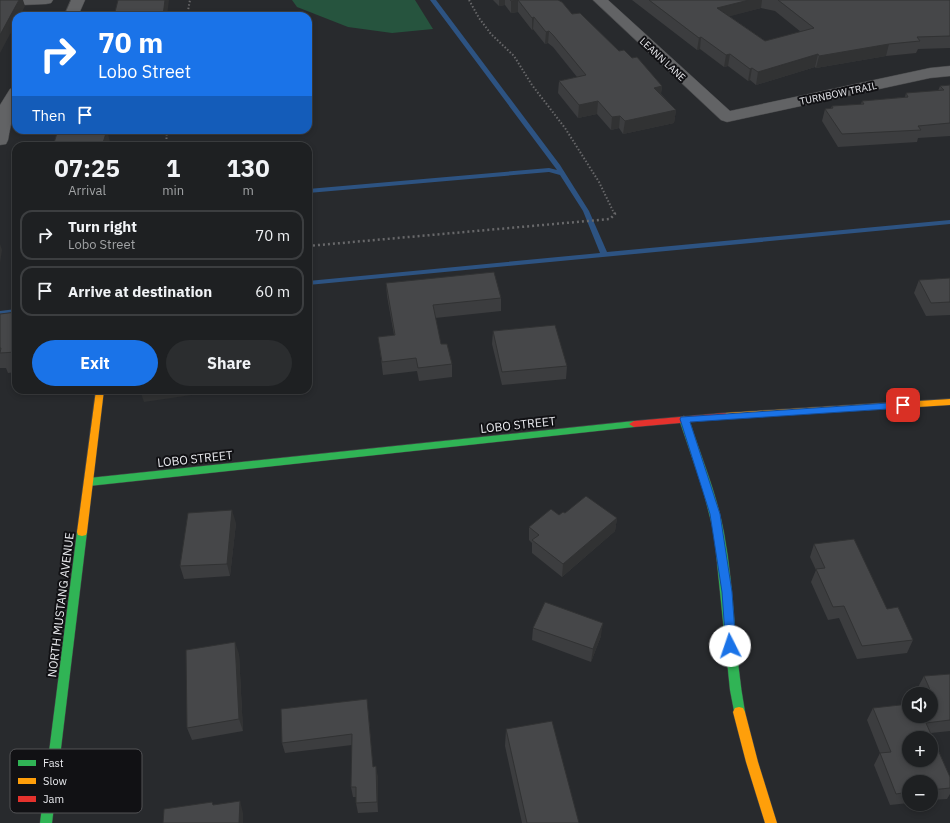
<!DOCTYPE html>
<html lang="en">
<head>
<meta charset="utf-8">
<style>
	:root { --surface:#1e2022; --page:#2b2d2f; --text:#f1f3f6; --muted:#a1a3a5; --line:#3c3e40; --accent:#1a73e8 }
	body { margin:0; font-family:"IBM Plex Sans",sans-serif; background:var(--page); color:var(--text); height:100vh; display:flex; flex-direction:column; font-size:15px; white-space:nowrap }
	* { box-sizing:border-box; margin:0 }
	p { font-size:13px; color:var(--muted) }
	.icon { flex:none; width:22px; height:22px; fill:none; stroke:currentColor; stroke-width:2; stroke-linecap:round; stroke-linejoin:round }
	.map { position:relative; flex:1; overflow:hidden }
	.sheet { position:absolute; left:12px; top:142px; width:300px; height:252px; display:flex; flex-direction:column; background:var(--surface); border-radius:12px; box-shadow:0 2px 6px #0003,0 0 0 1px var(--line) }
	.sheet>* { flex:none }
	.top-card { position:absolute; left:12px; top:12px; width:300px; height:122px; border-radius:12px; box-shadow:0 2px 6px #0003,0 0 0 1px var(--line); background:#1a73e8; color:#fff; overflow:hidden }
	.fabs { position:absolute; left:902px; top:687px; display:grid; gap:8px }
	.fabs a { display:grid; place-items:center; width:36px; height:36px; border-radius:50%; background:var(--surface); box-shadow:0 2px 6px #0003,0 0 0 1px var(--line); font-size:20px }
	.pin { position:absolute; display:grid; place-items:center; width:34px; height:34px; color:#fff; margin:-17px; border-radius:8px; box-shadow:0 2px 6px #0006 }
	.me { position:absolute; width:44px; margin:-22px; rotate:356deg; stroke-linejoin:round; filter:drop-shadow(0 0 3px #0008) }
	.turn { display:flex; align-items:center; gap:14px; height:84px; padding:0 20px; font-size:18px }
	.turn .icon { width:52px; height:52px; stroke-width:2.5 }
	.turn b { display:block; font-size:28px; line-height:34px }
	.then { display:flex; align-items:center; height:38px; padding:0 20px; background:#0003; gap:8px; font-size:15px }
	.eta { display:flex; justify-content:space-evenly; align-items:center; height:68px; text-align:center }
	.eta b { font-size:24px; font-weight:700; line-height:28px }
	.cta { display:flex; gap:8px; margin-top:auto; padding:8px 20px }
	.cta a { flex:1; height:46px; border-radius:24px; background:var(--accent); color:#fff; font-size:16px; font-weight:700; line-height:46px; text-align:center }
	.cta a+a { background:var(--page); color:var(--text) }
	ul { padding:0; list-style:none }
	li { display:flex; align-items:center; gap:12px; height:50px; margin:0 8px 6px; padding:0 12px; border:2px solid var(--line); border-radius:12px }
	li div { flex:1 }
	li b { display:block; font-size:15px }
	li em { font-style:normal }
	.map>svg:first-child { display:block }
</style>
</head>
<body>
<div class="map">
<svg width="950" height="823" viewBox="0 0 950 823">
	<rect width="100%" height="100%" fill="#282a2d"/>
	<path fill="#26543e" d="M292,0h123l18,29 -41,4 -44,-6 -51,-20z"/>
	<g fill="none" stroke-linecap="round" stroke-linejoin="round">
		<path fill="#2d5382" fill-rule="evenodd" d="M430,0h6l124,165 29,46 18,41 343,-32v4l-642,61v-4l292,-28 -17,-42 -23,-36 -11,-3 -241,21v-4l241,-21 8,2z
			M16,309v4l-16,2v-4z"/>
		<g stroke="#454648" stroke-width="1">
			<path id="street" d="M0,0h53l-2,3 -5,1 -46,2z
				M71,0h14l-7,16h-14z
				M593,0h15l122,111 200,-43 20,-2v10l-20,2 -203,44 -6,-2z
				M16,87c0,18 -5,35 -8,53l-2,4 -6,1v-40l10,-16z"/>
		</g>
		<g stroke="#454648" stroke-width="1">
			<path id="fast" d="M684,416l5,3c12,38 28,75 35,114 11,59 10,120 21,179l-2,4 -4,1 -4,-1 -5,-26 -16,-157 -11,-43 -24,-71z
				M634,421l5,3 -5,3 -545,59 -3,-1 -2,-3 2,-3 3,-1z
				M82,528l4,1 1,3 -35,291h-12l37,-291 1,-3z"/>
		</g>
		<g stroke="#454648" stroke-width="1">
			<path id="slow" d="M96,390h8l-17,142 -1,3 -4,1 -4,-1 -1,-3z
				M950,399v6l-225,14 -5,-3 5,-3z
				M739,707l4,1 2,4 13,50 19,61h-12l-19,-61 -13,-50 2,-4z"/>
		</g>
		<g stroke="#454648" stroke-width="1">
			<path id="jam" d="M725,413l5,3 -5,3 -91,8 -5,-3 5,-3z"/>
		</g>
		<path stroke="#68686a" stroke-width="2" stroke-dasharray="1.5 2" stroke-linecap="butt" d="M469,0l10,18 12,16 23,22 18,29 33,43 34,54 14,29
			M187,16l3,-16
			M166,146l1,-16"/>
		<path stroke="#68686a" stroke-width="2.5" stroke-dasharray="2 3" stroke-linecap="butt" d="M308,246l302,-27 5,-5 -2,-4"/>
		<use href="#street" fill="#626365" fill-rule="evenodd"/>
		<use href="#fast" fill="#30b455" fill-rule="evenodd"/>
		<use href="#slow" fill="#ff9f0a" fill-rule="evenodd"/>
		<use href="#jam" fill="#e5322d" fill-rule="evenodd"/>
	</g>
	<path fill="#3c3d3f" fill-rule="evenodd" d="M493,0h65l14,14 90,72 -1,8 15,16 -2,13 -51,11 -4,-6 -8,2 -14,-16 -19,4 -20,-25 1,-12 18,-4 -24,-30 -5,-4 -3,1 -12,-15 -1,1 -14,-18 -7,1 -6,-8 -6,1z
		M632,0h318v48l-32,1 -2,4 -30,3 -70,12 -1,-1 -59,18 -6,-5 -2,1 -20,-15 -4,1 -24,-18 -3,1zM761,8l14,3 26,21 -36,9 -36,-25z
		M950,85v51l-32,2 -1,4 -79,5 -16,-26 3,-12 6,-1 1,-2 29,-2 1,-3 43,-4 1,-4 32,-2 2,-5z
		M950,278v37l-24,1 -12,-23 5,-13z
		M386,283l115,15v13l-66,7 6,26 11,20v13l-33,4 -2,-10 -34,4 -3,-25 -2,-13 16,-2 -7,-39z
		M16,312v60l-8,1 -2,-5h-6v-54z
		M493,331l74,35 -1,13 -64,6 -10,-41z
		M565,513l52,5 -2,13 -53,46 -30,-24v-10l-3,-3v-13z
		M236,523l-6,53 -46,3 -4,-13z
		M814,544l73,65 26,31 -6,13 -50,6 -18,-41 -11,2 -17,-38 5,-12 -6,-13z
		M533,628l68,8 -10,26 -59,-22z
		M239,654l4,77 -51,9 -5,-12z
		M950,674v57l-19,2 19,44v17l-3,5 -16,1v-18h-22v21l-19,2 -16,-40 6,-12 -13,-33 6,-12 58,8v-22h-12l-2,-5 7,-13z
		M368,709l5,58 5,10v35l-20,1 -2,-10v-6h-3l-2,-10 1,-42 -67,8 -3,-10z
		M506,729l73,94h-57l-17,-77z"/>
	<path fill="#313233" d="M19,0h4l2,6 -5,10h-4v7l-16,30v-18z
		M165,0h4l-2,16h-4z
		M499,0h6v5l-6,1z
		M518,0v12l-7,1v-12z
		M749,0h13l-1,8 -45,12 1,-12z
		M534,17l-1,12 -1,1v-12z
		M549,31l-1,12 -3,1 1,-12z
		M701,37l-1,12 -3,1 2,-12z
		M889,44l-3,12 -70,12 3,-12z
		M730,54l-2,12 -4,1 2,-12z
		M818,54l-3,13 -59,18 2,-13z
		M752,68l-2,12 -2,1 2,-12z
		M662,86l-2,13 -6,-11z
		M598,101l-1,13 -19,4 1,-13z
		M676,110l-2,13 -51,11 2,-13z
		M620,116l-1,12 -8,2 1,-13z
		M107,130l3,12 -1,4h-7z
		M0,244l2,6 -2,13z
		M140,390h85l-81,12z
		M232,510l4,13 -6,53 -3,-12z
		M617,518l-2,13 -53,46 1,-13z
		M603,623l-2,13 -10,26 2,-13z
		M235,642l4,12 4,77 -4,-12z
		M376,766l2,11v35l-1,-10z
		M240,801l3,12v10h-4z"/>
	<path fill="#464749" stroke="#313233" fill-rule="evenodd" d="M0,0h19l-19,35z
		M118,0h47l-2,16h-49z
		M510,0h48l4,2 10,12 8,-1 39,38 5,-1 8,8 5,-1 25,29 -8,2 22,22 -51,11 -5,-5 -8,1 -14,-16 -19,4 -20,-24 27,-6 -33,-40 -4,-4 -3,1 -12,-15 -2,1 -14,-18 -7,1z
		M649,0h100l-32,8 48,33 49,-13 -36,-28h172v36l-33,1 3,4 -31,3 -70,12 -1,-2 -60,18 -6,-4 -2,1 -20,-15 -4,1 -25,-18 -2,1z
		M950,85v38l-32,3 3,4 -79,4 -17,-25 8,-1 -1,-2 32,-2 -2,-3 46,-4 -2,-4 38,-3 -4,-4z
		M58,130h49l-5,16h-49z
		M494,272l7,26 -68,7 8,39h6l5,20 -34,4 -2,-10 -34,4 -4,-25 17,-2 -9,-52z
		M950,278v24l-19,1 -12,-23z
		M16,312v40l-16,1 1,-5h-1v-34z
		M555,325l12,41 -65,6 -9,-41z
		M586,496l31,22 -54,46 -31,-24 7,-5 -10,-8 22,-18 8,6 4,-3 2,1z
		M232,510l-5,54 -47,2 8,-53z
		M854,539l33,70 11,-2 15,33 -51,6 -18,-40 -11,1 -17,-38 9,-1 -11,-24z
		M545,602l58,21 -10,26 -60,-21z
		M235,642l4,77 -52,9 -1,-78z
		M950,674v46l-24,3 24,54v11l-19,2v-8h-22v10l-13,2 -16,-41 11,-1 -18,-44 36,-4v12h22v-14l4,-1 -11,-25zM909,738h22v22h-22z
		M367,699l6,68 3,-1 1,36 -21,1v-16h-5l1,-53 -70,9 -1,-34z
		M552,721l27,102h-52l-21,-94z
		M240,801l-1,22h-76l1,-14 48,-7 1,3z"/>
	<path fill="#1a73e8" stroke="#114b97" d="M903,402l5,3 -5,3 -213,14 30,92 12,78 4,54 -2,3h-8l-4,-57 -12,-78 -30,-95 1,-2z"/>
	<g text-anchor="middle" stroke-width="4" stroke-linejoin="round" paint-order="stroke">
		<g font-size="10" fill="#e9eaee" stroke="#111114">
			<text transform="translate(663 59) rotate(43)" y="4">LEANN LANE</text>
			<text transform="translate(838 93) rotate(-12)" y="4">TURNBOW TRAIL</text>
		</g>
		<g font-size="12" fill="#e9eaee" stroke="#111114">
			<text transform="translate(518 425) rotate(-6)" y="4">LOBO STREET</text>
			<text transform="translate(195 459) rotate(-6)" y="4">LOBO STREET</text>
			<text transform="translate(61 605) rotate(-83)" y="4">NORTH MUSTANG AVENUE</text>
		</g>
	</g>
	<rect x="10" y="749" width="132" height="64" rx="6" fill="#111114" stroke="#525255" stroke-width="1"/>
	<rect x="18" y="760" width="18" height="6" fill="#30b455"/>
	<rect x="18" y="778" width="18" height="6" fill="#ff9f0a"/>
	<rect x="18" y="796" width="18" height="6" fill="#e5322d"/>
	<g font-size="11" fill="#e9eaee">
		<text x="43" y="767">Fast</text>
		<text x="43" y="785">Slow</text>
		<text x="43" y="803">Jam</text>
	</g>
</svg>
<div class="fabs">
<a><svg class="icon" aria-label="sound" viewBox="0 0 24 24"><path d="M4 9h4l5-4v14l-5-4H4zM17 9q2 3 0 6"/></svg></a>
<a>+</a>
<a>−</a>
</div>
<div class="pin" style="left:903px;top:405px;background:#d93025"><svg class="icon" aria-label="arrive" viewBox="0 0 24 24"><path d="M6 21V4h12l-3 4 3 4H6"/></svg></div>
<svg class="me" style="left:730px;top:646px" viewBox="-20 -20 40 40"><circle r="19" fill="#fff"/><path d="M0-13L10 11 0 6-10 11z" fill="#1a73e8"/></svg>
<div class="top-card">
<div class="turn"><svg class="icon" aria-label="right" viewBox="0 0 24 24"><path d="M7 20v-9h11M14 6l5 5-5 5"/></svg><div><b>70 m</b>Lobo Street</div></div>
<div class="then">Then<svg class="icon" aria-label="arrive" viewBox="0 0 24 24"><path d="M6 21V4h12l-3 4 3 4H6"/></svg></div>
</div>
<section class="sheet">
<div class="eta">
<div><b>07:25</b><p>Arrival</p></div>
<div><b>1</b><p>min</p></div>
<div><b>130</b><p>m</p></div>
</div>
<ul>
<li><svg class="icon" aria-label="right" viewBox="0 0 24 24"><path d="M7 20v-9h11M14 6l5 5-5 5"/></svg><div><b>Turn right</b><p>Lobo Street</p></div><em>70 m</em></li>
<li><svg class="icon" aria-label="arrive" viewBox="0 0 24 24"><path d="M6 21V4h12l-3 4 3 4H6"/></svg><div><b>Arrive at destination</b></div><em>60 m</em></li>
</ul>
<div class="cta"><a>Exit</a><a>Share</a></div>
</section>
</div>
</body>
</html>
